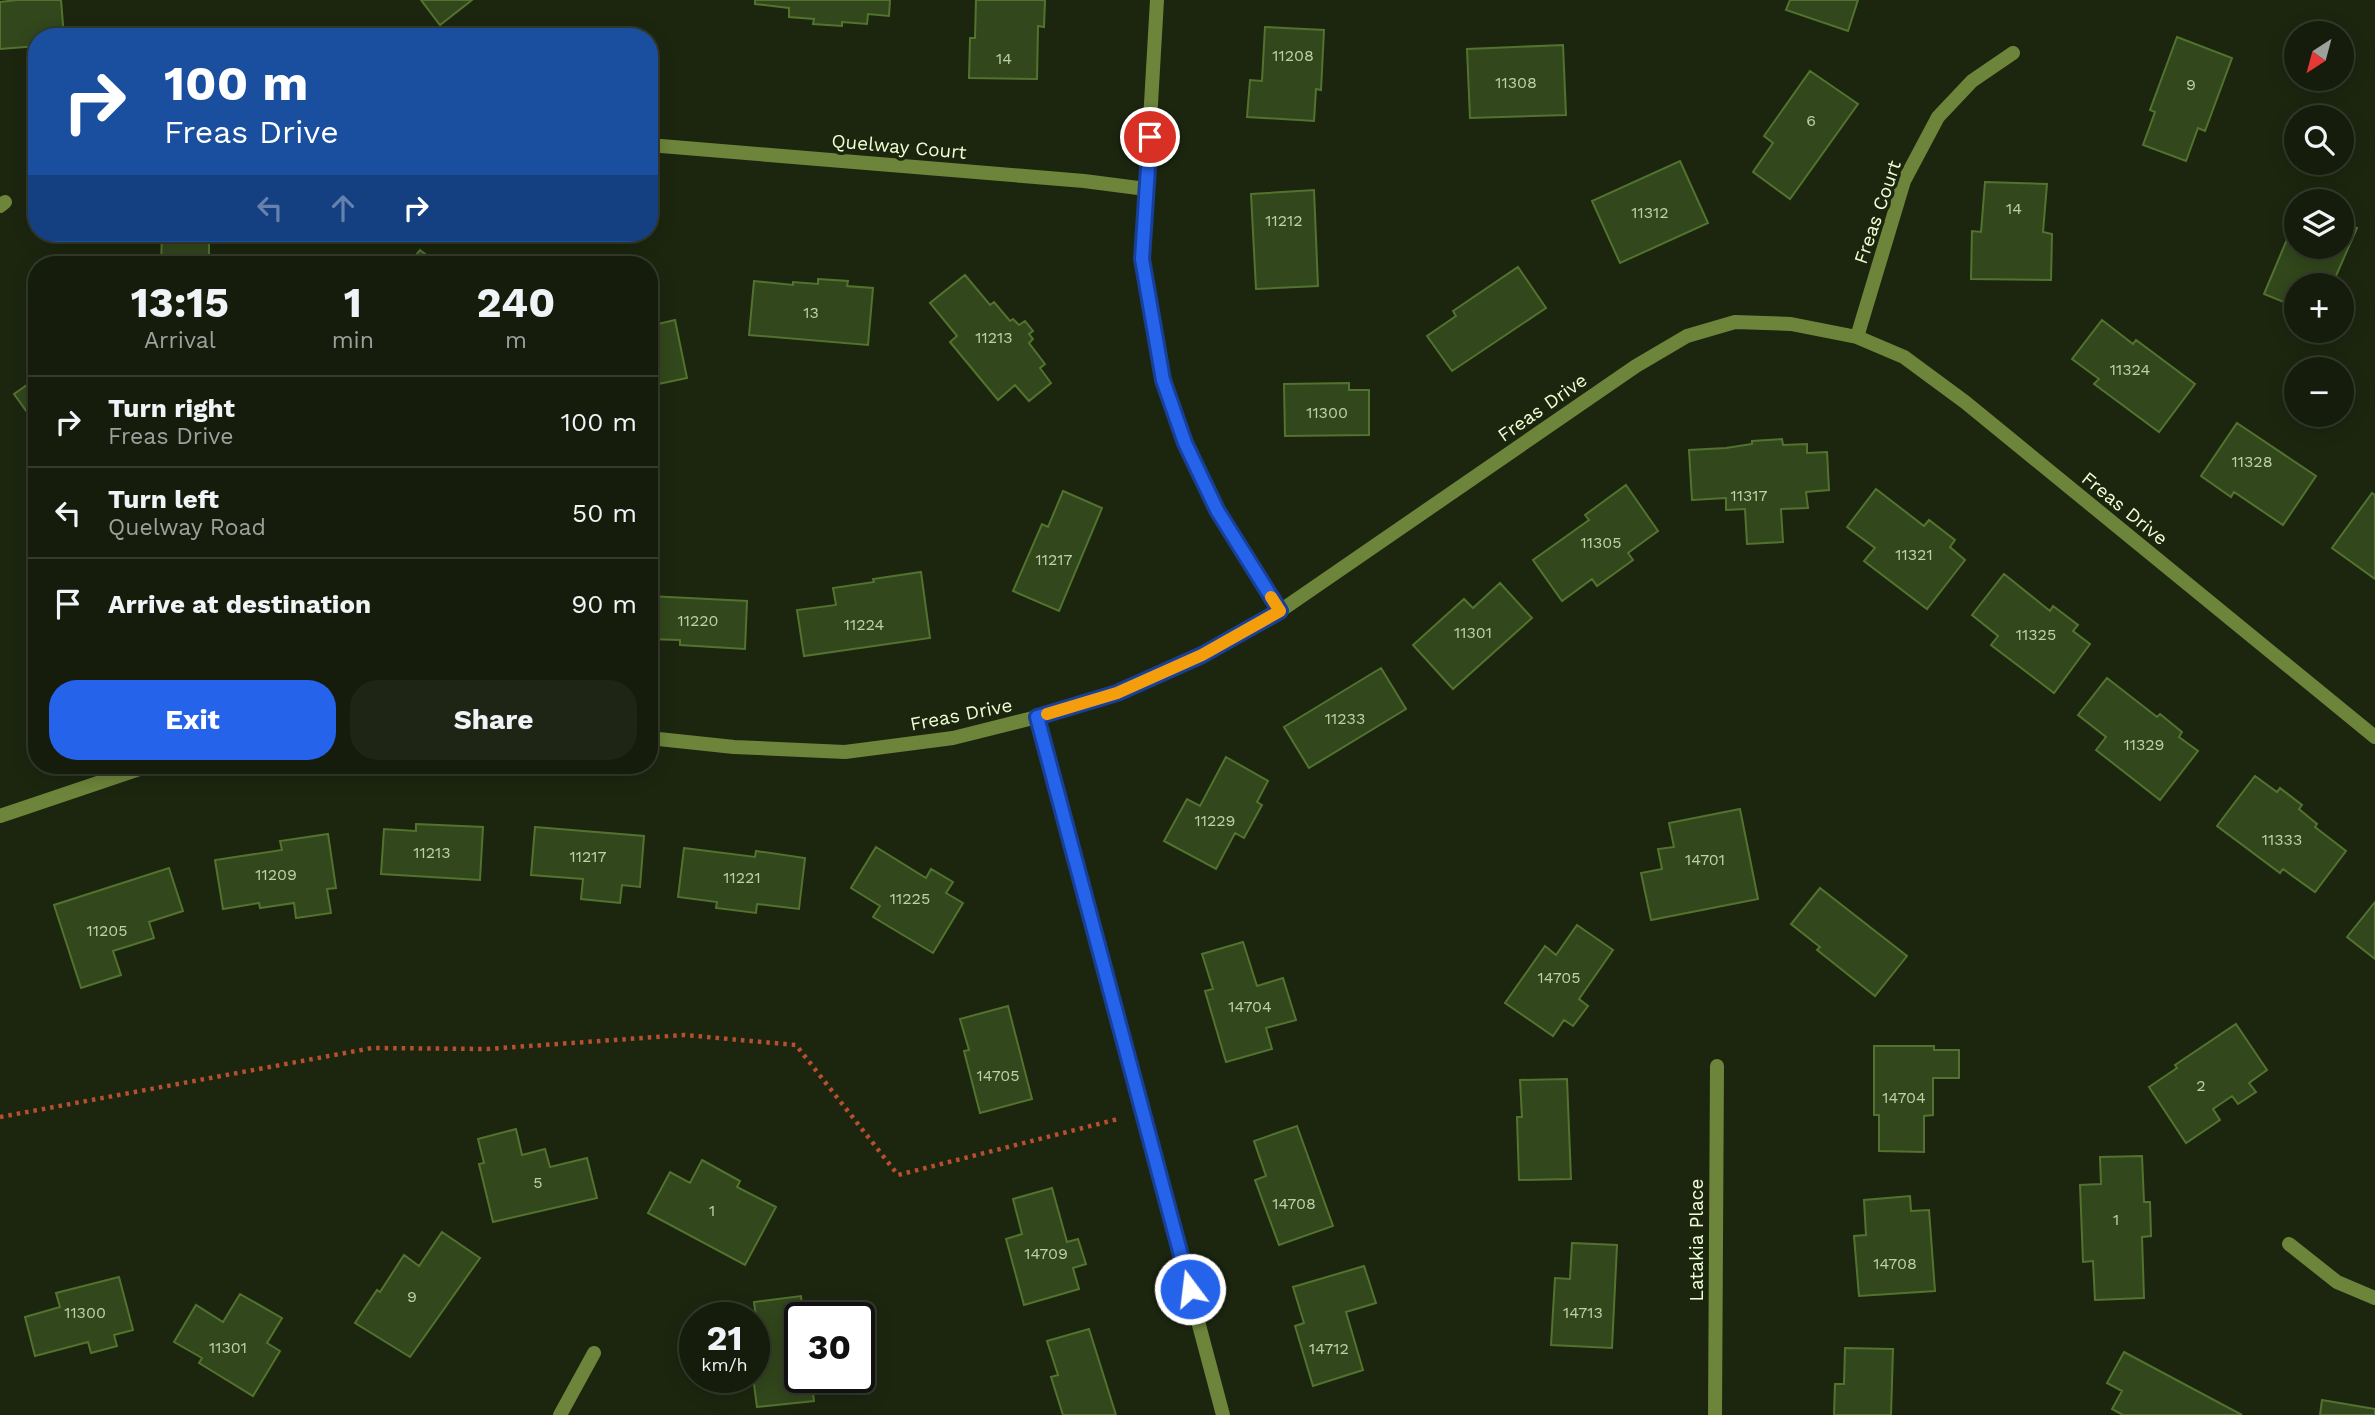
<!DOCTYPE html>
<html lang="en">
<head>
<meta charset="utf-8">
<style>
	:root { --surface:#151c0b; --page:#1e2514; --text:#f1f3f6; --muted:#9da19d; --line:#343a2c; --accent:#2563eb }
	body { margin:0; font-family:"Work Sans",sans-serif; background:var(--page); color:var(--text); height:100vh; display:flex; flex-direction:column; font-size:26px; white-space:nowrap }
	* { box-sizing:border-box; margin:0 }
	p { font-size:23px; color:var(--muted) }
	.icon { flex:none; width:38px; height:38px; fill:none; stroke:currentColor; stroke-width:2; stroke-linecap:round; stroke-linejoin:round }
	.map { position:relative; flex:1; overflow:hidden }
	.side { position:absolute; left:28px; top:256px; width:630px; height:518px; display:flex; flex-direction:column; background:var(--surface); border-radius:28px; box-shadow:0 4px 18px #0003,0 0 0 2px var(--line) }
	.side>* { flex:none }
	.banner { position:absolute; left:28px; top:28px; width:630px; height:214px; border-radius:28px; box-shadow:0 4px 18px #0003,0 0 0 2px var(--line); background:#1a4fa0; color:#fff; overflow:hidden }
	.needle { width:46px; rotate:216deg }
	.controls { position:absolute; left:2284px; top:21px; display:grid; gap:14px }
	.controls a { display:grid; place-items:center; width:70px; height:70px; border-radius:50%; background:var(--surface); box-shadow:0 4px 18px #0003,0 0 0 2px var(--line); font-size:35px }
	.speed { position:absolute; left:679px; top:1302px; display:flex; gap:14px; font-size:35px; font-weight:700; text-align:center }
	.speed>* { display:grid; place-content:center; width:91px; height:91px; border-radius:50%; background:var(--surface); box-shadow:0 4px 18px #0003,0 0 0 2px var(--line); line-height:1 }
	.speed small { font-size:18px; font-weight:400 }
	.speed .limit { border:4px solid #111; border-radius:10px; background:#fff; color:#111 }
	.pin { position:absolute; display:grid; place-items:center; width:60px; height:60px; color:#fff; margin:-30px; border:4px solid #fff; border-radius:50%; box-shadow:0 2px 7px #0007 }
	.me { position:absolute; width:77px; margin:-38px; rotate:345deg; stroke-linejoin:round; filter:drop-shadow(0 0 5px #0008) }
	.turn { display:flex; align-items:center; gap:24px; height:147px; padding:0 21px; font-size:32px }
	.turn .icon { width:91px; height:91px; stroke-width:2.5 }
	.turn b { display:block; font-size:49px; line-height:60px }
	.lanes { display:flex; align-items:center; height:66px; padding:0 21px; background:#0003; justify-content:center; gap:35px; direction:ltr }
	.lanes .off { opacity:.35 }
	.eta { display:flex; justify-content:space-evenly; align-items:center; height:119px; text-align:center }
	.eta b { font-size:42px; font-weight:700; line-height:49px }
	.primary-button { display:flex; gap:14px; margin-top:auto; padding:14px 21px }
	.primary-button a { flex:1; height:80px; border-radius:28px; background:var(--accent); color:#fff; font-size:28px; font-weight:700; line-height:80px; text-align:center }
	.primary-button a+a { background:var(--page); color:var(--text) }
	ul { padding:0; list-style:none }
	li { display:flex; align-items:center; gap:21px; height:91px; padding:0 21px; border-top:2px solid var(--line) }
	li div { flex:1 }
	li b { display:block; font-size:26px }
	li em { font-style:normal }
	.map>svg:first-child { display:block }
</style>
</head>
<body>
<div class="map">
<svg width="2375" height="1415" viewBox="0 0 2375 1415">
	<rect width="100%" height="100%" fill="#1c260f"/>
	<path fill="#32471c" stroke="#52732e" stroke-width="2" d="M17,0h44l3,37h-27v9l-37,3v-47z
		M421,0h51l-32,25z
		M755,0h135l-1,16 -21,-2 -1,10 -25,-2v4l-29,-2 1,-5 -25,-2v-9l-34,-4z
		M976,0h69l-1,27 -6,-1 -1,53 -68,-1 1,-40h5z
		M1790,0h68l-10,31 -62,-21z
		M1265,27l59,3 -3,60 -5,-1 -2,32 -67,-4 3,-37 12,1z
		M2177,37l55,21 -27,73 -7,-3 -12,33 -43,-16 12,-33 -5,-2z
		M1563,45l3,70 -96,3 -3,-69z
		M1810,71l48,33 -68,95 -37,-27 20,-29 -9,-7z
		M1680,161l28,62 -88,40 -28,-62z
		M1985,182l62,2 -4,48 9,2 -1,46 -80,-1 1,-48 9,1z
		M1314,190l4,96 -62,3 -5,-95z
		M2296,218v29h46v-25l15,6 -25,57h-36v22l-32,-13z
		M162,233h47v31h-48z
		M420,250l18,14h-29z
		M1518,267l28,41 -94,63 -25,-35 29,-20 -3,-5z
		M965,275l25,30 4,-3 16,19 3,-2 6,6 6,-4 8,10 -4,3 4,5 -4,4 16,21 -5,4 11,15 -22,18 -14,-16 -17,15 -48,-58 7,-6 -27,-33z
		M818,279l30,2 -1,5 26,2 -5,57 -119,-10 5,-54 39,4v-3l25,2z
		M675,320l12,58 -38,8v-60z
		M2102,320l31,24 3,-4 59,44 -36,48 -65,-48 5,-5 -27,-20z
		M37,378v48l-23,-32z
		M1349,383v7h20v45l-84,1 -1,-52z
		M2237,423l79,53 -33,49 -49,-33 -3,5 -30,-21z
		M1782,439l1,6 24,-1v9l20,-1 2,38 -23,2 2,16 -27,1 2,33 -36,2 -2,-35 -19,1v-12l-34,2 -3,-50 37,-2 26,-4v-3z
		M1626,485l32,46 -30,22 5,7 -36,26 -5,-7 -30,22 -29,-41 56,-40 -4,-5z
		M1876,489l48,37 5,-6 26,20 -5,7 15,13 -38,49 -63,-48 11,-13 -28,-21z
		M1063,491l39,17 -43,103 -46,-20 29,-67 6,3z
		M2372,493l3,2v84l-43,-31z
		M921,572l9,66 -126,18 -7,-46 39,-5 -3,-17 41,-6 -1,-3z
		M2004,574l46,37 3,-5 25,19 -5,6 17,13 -36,49 -63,-48 7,-9 -26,-21z
		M1500,583l32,35 -79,71 -40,-44 51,-46 9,9z
		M649,596l98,5 -2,48 -65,-4v-5l-31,-1z
		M1381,668l25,41 -97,59 -25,-41z
		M2107,678l50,39 3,-3 22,18 -3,5 19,14 -38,49 -64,-50 10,-13 -28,-22z
		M1226,757l42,24 -11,21 5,3 -18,33 -9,-5 -19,36 -52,-28 23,-42 13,7z
		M2255,776l22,16 3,-4 22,17 -3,4 18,15 -2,3 31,24 -31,41 -32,-23 -3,4 -63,-47z
		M1740,809l18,90 -107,21 -10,-47 21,-4 -4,-20 16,-2 -5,-24z
		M416,824l67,3 -3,53 -99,-6 3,-45 32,2z
		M535,827l109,9 -4,51 -18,-2 -2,18 -39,-4 2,-20 -52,-4z
		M328,834l8,54 -9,1 4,24 -35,5 -2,-15 -34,5 -1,-5 -36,6 -8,-49 67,-10 -2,-9z
		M876,847l50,31 5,-9 22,13 -7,11 17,10 -30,50 -60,-36 7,-11 -29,-18z
		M684,848l71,9 1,-6 49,7 -6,51 -42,-5 -1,9 -40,-5 1,-6 -39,-5z
		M169,868l14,43 -34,11 5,16 -41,13 8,24 -40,13 -27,-83z
		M1820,888l87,68 -32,40 -58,-46 3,-3 -29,-23z
		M2375,902v57l-28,-22z
		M1577,925l36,25 -34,49 9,7 -15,20 -9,-6 -11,16 -48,-33 40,-57 11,9z
		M1243,942l14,44 26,-8 13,42 -30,8 6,21 -46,13 -21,-71 8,-2 -11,-35z
		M1008,1006l24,93 -52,14 -16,-62 5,-1 -9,-31z
		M2236,1024l31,46 -18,13 7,9 -18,12 -6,-8 -19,13 7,11 -34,23 -37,-56 28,-19 -2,-3z
		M1874,1046h60v4h25v28h-26v37l-9,1v36l-45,-1v-36h-5z
		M1567,1079l4,100 -52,1 -2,-63h5l-2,-37z
		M1297,1126l36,100 -54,19 -24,-65 11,-4 -12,-35z
		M516,1129l6,26 23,-6 5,18 37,-9 10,40 -104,24 -14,-58 5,-1 -6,-24z
		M2142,1156l2,46h6l1,34 -9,1 2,61 -49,2 -2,-39 -10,1 -3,-77 21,-1 -1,-27z
		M702,1160l38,21 -3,6 39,20 -31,58 -97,-52 22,-41 20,11z
		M1052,1188l15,54 11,-3 8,25 -13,4 6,21 -55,16 -18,-66 16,-5 -9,-35z
		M1910,1196l1,15 18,-1 6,81 -76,5 -5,-60 12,-1 -2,-35z
		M442,1232l38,26 -70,99 -55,-34 22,-33 3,2 24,-37 15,11z
		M1572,1243l45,2 -5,103 -61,-3 4,-67 15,1z
		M1364,1266l12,37 -30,9 17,58 -50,16 -18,-60 9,-3 -11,-36z
		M119,1277l14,53 -19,5 3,11 -26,7 -3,-11 -53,14 -10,-39 35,-10 -4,-14z
		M240,1294l42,24 -15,25 13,8 -27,45 -54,-33 3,-5 -28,-16 22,-37 27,17z
		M801,1296l2,22h-3v59h11l3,24 -57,6 -4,-30 1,-38h5l-5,-37z
		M1089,1329l27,86h-53l-12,-38 7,-2 -11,-34z
		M1845,1348l48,1 -2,66h-57l1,-31h9z
		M2124,1352l118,63h-119l-11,-6 10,-18 -15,-8z
		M2322,1400l53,9v6h-55z"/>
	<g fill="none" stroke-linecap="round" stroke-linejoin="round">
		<path stroke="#b74f30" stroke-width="4.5" stroke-dasharray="3.5 5" stroke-linecap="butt" d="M0,1117l372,-69 115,1 197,-14 112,10 102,130 220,-56"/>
		<path stroke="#6d853b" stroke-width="14" d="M1157,0l-15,259 21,121 22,63 32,67 63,101
			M649,145l435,36 62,8
			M0,206l5,-4
			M1857,337l47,-156 34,-64 34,-36 41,-28
			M1037,717l186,698
			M649,738l85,9 111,5 108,-14 84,-21 80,-24 85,-38 78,-44 356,-245 51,-30 48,-14 56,2 66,13 47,20 61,45 410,335
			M0,816l151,-51
			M2289,1244l48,38 38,16
			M560,1415l34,-62
			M1715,1415l2,-349"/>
	</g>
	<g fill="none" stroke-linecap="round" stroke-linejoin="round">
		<g stroke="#184099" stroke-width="18">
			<path id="route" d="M1150,137l-8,122 21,121 22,63 32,67 63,101 -78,44 -85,38 -80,24 153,572"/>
		</g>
		<use href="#route" stroke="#2563eb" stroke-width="12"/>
		<path stroke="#f59e0b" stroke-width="12" d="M1047,714l70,-21 85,-38 78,-44 -9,-14"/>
	</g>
	<g text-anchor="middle" stroke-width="7" stroke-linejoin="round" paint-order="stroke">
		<g font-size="16" fill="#bfd1a7">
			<text x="1293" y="61">11208</text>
			<text x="1004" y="64">14</text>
			<text x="1516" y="88">11308</text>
			<text x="2191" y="90">9</text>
			<text x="1811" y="126">6</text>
			<text x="2014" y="214">14</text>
			<text x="1650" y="218">11312</text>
			<text x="1284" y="226">11212</text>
			<text x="811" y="318">13</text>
			<text x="994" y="343">11213</text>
			<text x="2130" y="375">11324</text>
			<text x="1327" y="418">11300</text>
			<text x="2252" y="467">11328</text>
			<text x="1749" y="501">11317</text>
			<text x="1601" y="548">11305</text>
			<text x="1914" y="560">11321</text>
			<text x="1054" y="565">11217</text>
			<text x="698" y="626">11220</text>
			<text x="864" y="630">11224</text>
			<text x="1473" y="638">11301</text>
			<text x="2036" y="640">11325</text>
			<text x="1345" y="724">11233</text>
			<text x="2144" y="750">11329</text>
			<text x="1215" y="826">11229</text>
			<text x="2282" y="845">11333</text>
			<text x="432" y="858">11213</text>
			<text x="588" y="862">11217</text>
			<text x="1705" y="865">14701</text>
			<text x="276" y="880">11209</text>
			<text x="742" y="883">11221</text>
			<text x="910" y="904">11225</text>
			<text x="107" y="936">11205</text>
			<text x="1559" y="983">14705</text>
			<text x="1250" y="1012">14704</text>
			<text x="998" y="1081">14705</text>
			<text x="2201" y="1091">2</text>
			<text x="1904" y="1103">14704</text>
			<text x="538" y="1188">5</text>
			<text x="1294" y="1209">14708</text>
			<text x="712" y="1216">1</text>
			<text x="2116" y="1225">1</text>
			<text x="1046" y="1259">14709</text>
			<text x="1895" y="1269">14708</text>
			<text x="412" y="1302">9</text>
			<text x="85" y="1318">11300</text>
			<text x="1583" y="1318">14713</text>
			<text x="228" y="1353">11301</text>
			<text x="1329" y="1354">14712</text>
		</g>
		<g font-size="19" fill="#eeffd5" stroke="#1c260f">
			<text transform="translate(899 146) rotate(5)" y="7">Quelway Court</text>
			<text transform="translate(1877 212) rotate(-71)" y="7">Freas Court</text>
			<text transform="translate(1542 407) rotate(-35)" y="7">Freas Drive</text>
			<text transform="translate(2125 508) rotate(39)" y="7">Freas Drive</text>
			<text transform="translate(961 714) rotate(-11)" y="7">Freas Drive</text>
			<text transform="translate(1696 1240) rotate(-90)" y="7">Latakia Place</text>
		</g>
	</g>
</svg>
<div class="controls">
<a><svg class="needle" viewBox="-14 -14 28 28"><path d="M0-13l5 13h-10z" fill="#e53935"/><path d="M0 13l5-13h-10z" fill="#9da19d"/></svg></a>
<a><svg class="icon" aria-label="search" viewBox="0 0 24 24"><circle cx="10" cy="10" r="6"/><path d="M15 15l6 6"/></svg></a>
<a><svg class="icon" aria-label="layers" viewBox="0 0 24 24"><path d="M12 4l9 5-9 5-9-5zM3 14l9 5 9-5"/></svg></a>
<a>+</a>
<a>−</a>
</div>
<div class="speed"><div>21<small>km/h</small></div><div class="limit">30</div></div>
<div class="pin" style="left:1150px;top:137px;background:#d93025"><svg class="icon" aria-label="arrive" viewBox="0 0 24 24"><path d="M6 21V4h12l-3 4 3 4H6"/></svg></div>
<svg class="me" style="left:1190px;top:1289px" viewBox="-20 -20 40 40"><circle r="17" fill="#2563eb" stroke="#fff" stroke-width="3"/><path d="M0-11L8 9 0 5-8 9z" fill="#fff"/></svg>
<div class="banner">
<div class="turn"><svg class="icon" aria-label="right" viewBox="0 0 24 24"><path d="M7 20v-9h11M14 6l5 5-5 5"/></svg><div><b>100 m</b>Freas Drive</div></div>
<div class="lanes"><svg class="icon off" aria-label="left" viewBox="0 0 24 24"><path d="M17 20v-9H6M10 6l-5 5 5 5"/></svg><svg class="icon off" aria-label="ahead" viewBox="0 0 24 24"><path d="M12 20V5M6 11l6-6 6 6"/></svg><svg class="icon" aria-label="right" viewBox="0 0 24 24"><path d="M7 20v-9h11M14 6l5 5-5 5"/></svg></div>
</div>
<section class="side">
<div class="eta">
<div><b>13:15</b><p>Arrival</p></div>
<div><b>1</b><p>min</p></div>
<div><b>240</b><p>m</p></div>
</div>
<ul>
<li><svg class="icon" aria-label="right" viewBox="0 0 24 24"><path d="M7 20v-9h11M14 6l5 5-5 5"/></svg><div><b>Turn right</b><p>Freas Drive</p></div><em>100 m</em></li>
<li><svg class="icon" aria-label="left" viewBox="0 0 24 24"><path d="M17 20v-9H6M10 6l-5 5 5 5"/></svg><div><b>Turn left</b><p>Quelway Road</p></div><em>50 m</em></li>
<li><svg class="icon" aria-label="arrive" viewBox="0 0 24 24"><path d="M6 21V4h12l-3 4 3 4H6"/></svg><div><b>Arrive at destination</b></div><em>90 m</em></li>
</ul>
<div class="primary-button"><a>Exit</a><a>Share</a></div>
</section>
</div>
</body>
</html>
